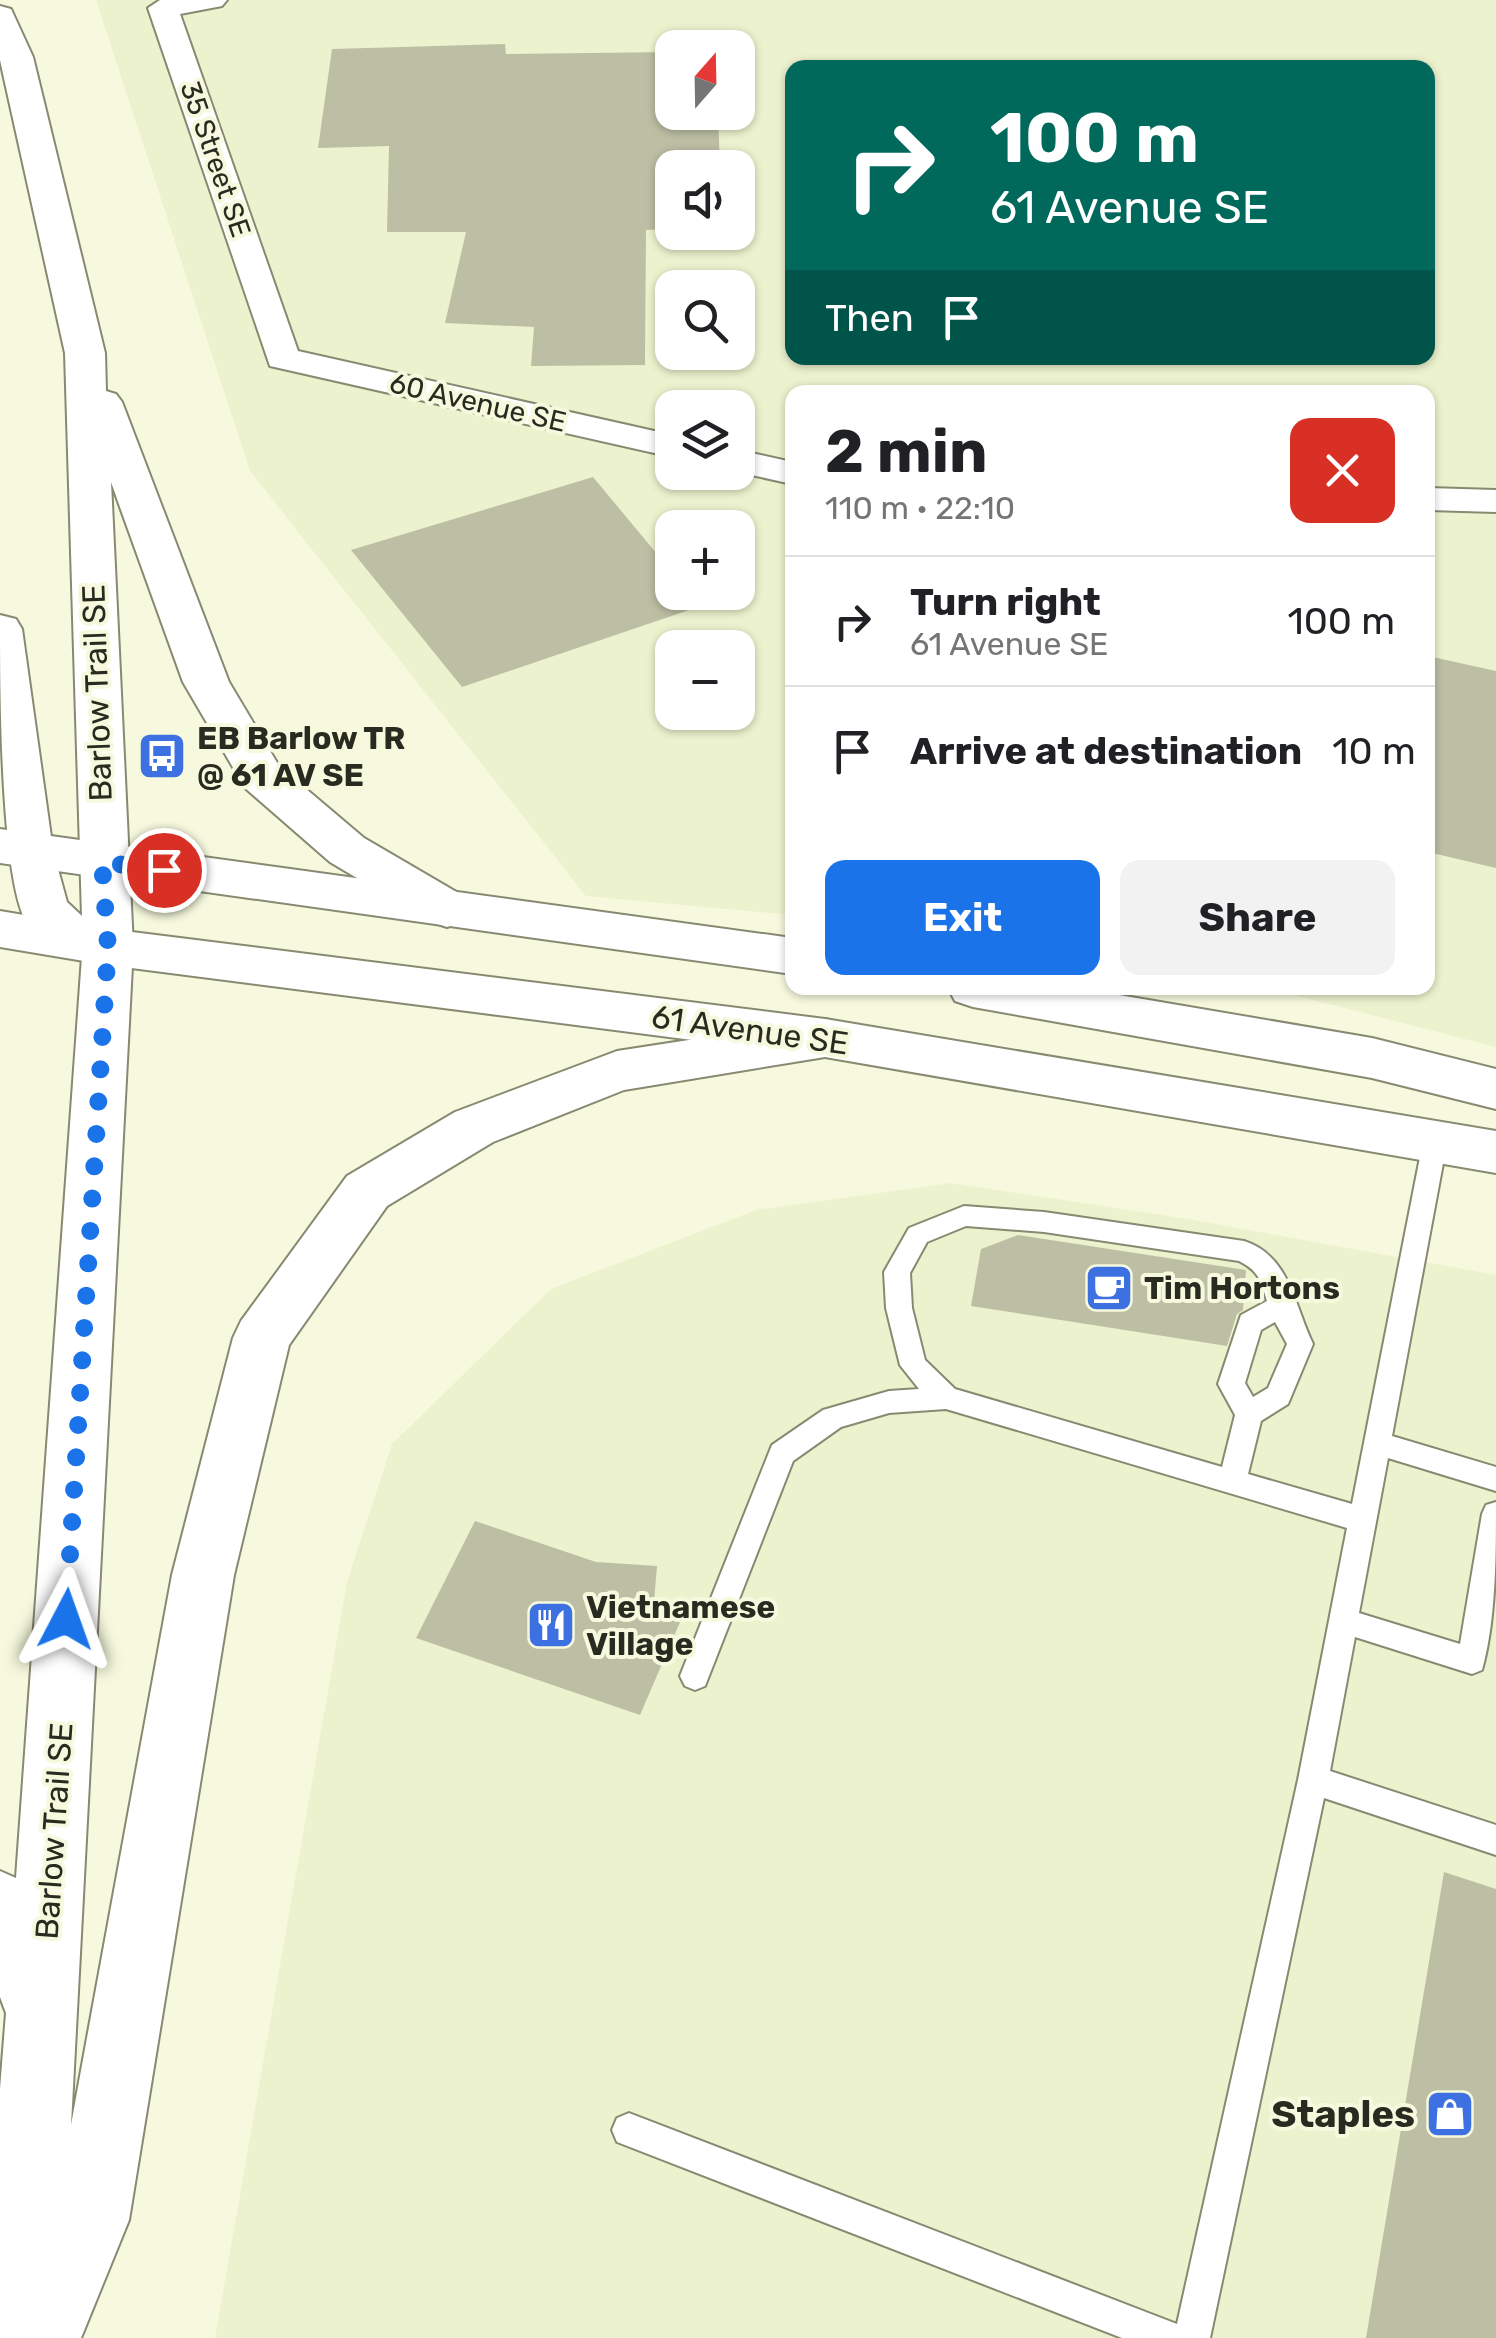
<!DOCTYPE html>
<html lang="en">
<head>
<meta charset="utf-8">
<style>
	:root { --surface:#fff; --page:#f2f2f2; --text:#202124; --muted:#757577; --line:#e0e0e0; --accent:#1a73e8 }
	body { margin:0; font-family:Rubik,sans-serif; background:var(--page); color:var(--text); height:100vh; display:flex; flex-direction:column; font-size:38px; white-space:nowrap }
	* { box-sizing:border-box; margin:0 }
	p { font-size:32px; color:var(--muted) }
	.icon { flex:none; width:55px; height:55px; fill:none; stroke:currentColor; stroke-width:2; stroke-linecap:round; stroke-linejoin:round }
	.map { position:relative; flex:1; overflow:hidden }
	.side { position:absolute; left:785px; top:385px; width:650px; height:610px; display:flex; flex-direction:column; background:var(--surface); border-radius:20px; box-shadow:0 2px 8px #0004 }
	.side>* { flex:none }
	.banner { position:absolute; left:785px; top:60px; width:650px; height:305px; border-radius:20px; box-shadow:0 2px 8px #0004; background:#00695c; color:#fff; overflow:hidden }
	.needle { width:65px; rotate:20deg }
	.fabs { position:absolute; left:655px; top:30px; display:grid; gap:20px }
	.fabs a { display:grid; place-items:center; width:100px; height:100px; border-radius:20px; background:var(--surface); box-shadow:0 2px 8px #0004; font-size:50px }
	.pin { position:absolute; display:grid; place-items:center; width:85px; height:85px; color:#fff; margin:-42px; border:5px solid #fff; border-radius:50%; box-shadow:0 2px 10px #0007 }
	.me { position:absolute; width:110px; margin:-55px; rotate:4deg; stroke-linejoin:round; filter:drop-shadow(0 0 8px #0008) }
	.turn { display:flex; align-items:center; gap:35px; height:210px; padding:0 40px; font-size:45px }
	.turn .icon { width:130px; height:130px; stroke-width:2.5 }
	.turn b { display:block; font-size:70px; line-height:85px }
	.then { display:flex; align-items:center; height:95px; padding:0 40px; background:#0003; gap:20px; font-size:38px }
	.round { display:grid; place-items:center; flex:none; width:105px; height:105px; border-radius:20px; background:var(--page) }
	.summary { display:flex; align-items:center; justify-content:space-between; height:170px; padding:0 40px }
	h1 { font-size:60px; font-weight:700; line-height:75px }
	.primary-button { display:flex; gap:20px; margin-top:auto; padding:20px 40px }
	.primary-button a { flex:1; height:115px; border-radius:20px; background:var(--accent); color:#fff; font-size:40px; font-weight:700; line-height:115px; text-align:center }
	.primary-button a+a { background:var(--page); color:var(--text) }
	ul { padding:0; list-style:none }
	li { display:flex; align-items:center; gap:30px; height:130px; padding:0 40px; border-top:2px solid var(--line) }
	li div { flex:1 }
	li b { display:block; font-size:38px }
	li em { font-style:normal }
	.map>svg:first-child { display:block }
</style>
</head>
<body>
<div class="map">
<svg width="1496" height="2338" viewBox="0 0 1496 2338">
	<rect width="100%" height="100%" fill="#f6f9dd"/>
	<path fill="#edf2ce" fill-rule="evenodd" d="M96,0h1400v1047l-229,-59h161v-596h-636v523l-206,-19 -336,-425zM672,48h66v64h-66zM792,68h636v290h-636zM672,168h66v64h-66zM672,288h66v64h-66zM672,408h66v64h-66zM672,528h66v64h-66zM672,648h66v64h-66z
		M951,1183l237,36 308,56v1063h-1281l132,-756 45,-138 159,-155 205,-79z"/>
	<path fill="#bcbfa4" d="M505,44l1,10 166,-2v60h46l2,56h-48v61l-26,1 -1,135 -114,1 3,-39 -89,-4 21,-91h-79l2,-86 -71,2 14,-99z
		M593,477l79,95v20h17l12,14 -239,81 -111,-137z
		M1428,656l68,15v197l-68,-16z
		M1018,1235l228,35 -3,40 -6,4 -10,32 -256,-40 10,-57z
		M475,1521l121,41 61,4 -3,36 30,11 -44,102 -224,-77z
		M1444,1872l52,17v449h-130z"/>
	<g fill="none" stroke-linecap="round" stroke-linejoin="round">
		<g stroke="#878a71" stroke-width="4">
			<path id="lane" d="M1435,1132l9,3 3,7 -55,294 104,31v24l-108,-33 -29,155 101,31 22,-130 4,-9 10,-3c0,53 0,119 -14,168l-10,4 -117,-37 -25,134 166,54v30l-172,-57 -114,540h-88l-505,-196 -5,-12 5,-12 12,-5 548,211 121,-544 49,-252 -401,-119 -57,4 -48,14 -48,34 -88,225 -10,4 -10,-4 -5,-10 92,-231 51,-35 66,-19 30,-2 -19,-24 -14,-57 -2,-36 25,-44 55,-22 80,6 200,29c46,15 50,64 69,103l-25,60 -27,17 -13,53 104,30 71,-362 3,-7zM966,1226l78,6 195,29c20,10 22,20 28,40l-26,14 -23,69 17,31 -13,52 -267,-78 -30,-29 -13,-52 -2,-35 17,-31zM1275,1322l12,22 -19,44 -15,9 -8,-14 16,-53z"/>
		</g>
		<g stroke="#878a71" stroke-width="4">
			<path id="street" d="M160,0h67l-5,6 -42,8 118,337 374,84v22l-402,-91 -122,-358z
				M738,450l54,12v22l-54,-12z
				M1428,488l68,2v22l-68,-2z"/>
		</g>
		<g stroke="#878a71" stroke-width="4">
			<path id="secondary" d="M0,829l792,109v36l-792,-111z
				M0,911l108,18 717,90 671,112v42l-671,-116 -717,-92 -108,-18z
				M948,988h130l294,50 124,31v40l-124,-31 -399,-71 -18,-6z"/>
		</g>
		<g stroke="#878a71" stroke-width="4">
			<path id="primary" d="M0,6l11,3 22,48 72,296 1,38 10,3 6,8 107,280 50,84 85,72 101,59 7,12 -7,12 -18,6 -18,-6 -99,-59 -85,-74 -62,-106 -72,-200 22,465 -62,1178 101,-550 61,-237 8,-17 106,-145 108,-64 162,-61 208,-32 19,5 7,14 -7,14 -19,5 -201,33 -131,52 -106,64 -98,139 -55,230 -105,645 -48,118h-81v-249l6,-76 -6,-16v-126l16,7 66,-921c-22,-9 -43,-17 -57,-37 -25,-51 -25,-238 -25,-305l16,4 6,10 31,222 14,51 15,14 -17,-563 -65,-293z"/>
		</g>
		<use href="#lane" fill="#fff" fill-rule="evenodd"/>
		<use href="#street" fill="#fff" fill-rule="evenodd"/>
		<use href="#secondary" fill="#fff" fill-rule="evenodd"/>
		<use href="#primary" fill="#fff" fill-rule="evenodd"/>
	</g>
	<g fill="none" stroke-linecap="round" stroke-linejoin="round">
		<path stroke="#1a73e8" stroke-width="18" stroke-dasharray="0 32.4" d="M66,1619l42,-672 -6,-85 62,8"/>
	</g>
	<defs>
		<g id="bus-square" transform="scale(2.5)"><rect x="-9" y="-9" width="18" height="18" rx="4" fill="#3d71e1" stroke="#f6f9dd"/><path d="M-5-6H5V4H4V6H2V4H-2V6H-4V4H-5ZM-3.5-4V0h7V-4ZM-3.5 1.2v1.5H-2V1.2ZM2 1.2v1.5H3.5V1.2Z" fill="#fff"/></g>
		<g id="cafe-square" transform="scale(2.5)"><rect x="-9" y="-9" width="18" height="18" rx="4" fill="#3d71e1" stroke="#f6f9dd"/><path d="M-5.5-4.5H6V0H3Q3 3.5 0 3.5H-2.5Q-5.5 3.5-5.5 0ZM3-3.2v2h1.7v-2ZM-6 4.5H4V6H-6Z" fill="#fff"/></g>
		<g id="restaurant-square" transform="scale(2.5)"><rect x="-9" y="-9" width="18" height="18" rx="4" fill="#3d71e1" stroke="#f6f9dd"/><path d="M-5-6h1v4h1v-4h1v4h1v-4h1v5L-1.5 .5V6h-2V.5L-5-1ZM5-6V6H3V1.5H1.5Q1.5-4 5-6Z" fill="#fff"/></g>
		<g id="shop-square" transform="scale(2.5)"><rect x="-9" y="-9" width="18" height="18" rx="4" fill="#3d71e1" stroke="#f6f9dd"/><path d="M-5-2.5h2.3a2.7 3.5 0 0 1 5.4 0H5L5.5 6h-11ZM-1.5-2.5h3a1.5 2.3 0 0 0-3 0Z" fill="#fff"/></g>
	</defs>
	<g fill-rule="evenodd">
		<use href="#bus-square" x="162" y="756"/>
		<use href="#cafe-square" x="1109" y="1288"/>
		<use href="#restaurant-square" x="551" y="1625"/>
		<use href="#shop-square" x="1450" y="2114"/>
	</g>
	<g text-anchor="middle" stroke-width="8" stroke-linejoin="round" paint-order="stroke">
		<g font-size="28" fill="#292a20" stroke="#f6f9dd">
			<text transform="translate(216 159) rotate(71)" y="10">35 Street SE</text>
			<text transform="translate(478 402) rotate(13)" y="10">60 Avenue SE</text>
		</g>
		<g font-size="32" fill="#292a20" stroke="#f6f9dd">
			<text transform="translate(97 693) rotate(-92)" y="11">Barlow Trail SE</text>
			<text transform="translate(750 1030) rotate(8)" y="11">61 Avenue SE</text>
			<text transform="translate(54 1831) rotate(-86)" y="11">Barlow Trail SE</text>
		</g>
		<g font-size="32" font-weight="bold" fill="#292a20" stroke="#f6f9dd" text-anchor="start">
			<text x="197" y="749">EB Barlow TR<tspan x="197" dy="37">@ 61 AV SE</tspan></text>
			<text x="1144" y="1299">Tim Hortons</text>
			<text x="586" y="1618">Vietnamese<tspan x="586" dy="37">Village</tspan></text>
		</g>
		<g font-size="38" font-weight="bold" fill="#292a20" stroke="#f6f9dd" text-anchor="end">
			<text x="1415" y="2127">Staples</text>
		</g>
	</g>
</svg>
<div class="fabs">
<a><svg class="needle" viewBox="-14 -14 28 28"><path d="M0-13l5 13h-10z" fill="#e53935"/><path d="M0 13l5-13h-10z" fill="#757577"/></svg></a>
<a><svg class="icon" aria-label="sound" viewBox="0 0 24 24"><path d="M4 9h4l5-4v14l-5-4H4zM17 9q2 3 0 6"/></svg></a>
<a><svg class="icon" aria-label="search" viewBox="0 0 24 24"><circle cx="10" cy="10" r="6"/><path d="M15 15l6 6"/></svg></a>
<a><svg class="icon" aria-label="layers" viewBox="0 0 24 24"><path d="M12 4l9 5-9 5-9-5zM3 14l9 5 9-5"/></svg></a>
<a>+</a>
<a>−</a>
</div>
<div class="pin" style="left:164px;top:870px;background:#d93025"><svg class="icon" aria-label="arrive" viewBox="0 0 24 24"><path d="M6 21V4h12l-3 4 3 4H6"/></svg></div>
<svg class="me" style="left:66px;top:1619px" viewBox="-20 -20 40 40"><path d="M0-17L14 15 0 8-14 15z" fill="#1a73e8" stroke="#fff" stroke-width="4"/></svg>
<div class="banner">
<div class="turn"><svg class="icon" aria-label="right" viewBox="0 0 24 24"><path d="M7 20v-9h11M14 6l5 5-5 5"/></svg><div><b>100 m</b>61 Avenue SE</div></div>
<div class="then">Then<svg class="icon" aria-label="arrive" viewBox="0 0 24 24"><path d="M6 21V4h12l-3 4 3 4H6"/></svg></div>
</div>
<section class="side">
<div class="summary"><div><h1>2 min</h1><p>110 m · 22:10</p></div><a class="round" style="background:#d93025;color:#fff"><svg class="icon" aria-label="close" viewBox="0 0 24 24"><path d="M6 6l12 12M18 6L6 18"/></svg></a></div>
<ul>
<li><svg class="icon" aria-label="right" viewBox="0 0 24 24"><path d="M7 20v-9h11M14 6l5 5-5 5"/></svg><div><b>Turn right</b><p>61 Avenue SE</p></div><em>100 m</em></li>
<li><svg class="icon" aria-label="arrive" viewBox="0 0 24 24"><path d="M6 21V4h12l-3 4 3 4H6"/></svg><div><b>Arrive at destination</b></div><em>10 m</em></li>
</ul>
<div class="primary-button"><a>Exit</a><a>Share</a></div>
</section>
</div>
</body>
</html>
